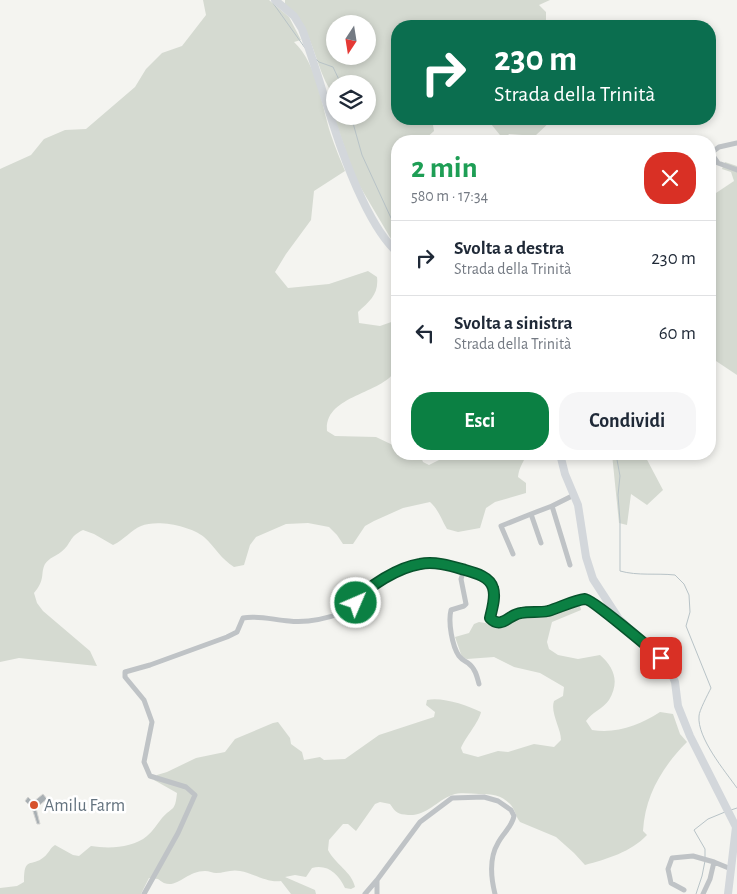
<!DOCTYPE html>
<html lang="it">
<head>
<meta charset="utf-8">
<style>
	:root { --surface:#fff; --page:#f6f6f7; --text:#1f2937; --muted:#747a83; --line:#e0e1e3; --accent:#0b8043 }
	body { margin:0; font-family:"Alegreya Sans",sans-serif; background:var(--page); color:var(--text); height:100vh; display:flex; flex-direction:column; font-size:19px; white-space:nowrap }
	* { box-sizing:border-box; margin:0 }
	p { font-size:16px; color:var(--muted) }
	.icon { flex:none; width:28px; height:28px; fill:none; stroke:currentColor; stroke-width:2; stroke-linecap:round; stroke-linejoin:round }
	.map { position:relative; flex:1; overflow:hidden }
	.panel { position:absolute; left:391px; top:135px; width:325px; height:325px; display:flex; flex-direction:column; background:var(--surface); border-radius:20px; box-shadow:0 2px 8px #0003 }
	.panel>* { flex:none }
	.banner { position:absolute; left:391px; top:20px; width:325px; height:105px; border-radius:20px; box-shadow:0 2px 8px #0003; background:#0b6e4f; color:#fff; overflow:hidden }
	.needle { width:32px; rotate:192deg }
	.buttons { position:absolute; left:326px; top:15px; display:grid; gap:10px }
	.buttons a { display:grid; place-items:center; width:50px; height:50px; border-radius:50%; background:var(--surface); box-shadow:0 2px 8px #0003; font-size:25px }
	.pin { position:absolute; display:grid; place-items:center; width:42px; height:42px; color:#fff; margin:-21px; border-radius:10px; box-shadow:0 2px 8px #0006 }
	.me { position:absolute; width:55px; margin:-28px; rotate:45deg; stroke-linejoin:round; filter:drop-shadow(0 0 4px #0008) }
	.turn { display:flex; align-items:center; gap:18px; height:105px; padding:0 20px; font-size:22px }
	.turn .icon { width:65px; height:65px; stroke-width:2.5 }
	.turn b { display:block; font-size:35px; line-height:42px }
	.round { display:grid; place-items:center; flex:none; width:52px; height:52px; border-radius:20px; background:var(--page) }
	.headline { display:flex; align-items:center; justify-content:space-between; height:85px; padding:0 20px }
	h1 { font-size:30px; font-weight:600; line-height:38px; color:#1e9e55 }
	.primary-button { display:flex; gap:10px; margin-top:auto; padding:10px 20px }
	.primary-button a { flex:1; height:58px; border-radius:20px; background:var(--accent); color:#fff; font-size:20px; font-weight:600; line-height:58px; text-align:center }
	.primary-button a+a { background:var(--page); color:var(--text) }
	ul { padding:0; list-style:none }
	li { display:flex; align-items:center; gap:15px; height:75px; padding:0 20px; border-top:1px solid var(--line) }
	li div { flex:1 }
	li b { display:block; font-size:19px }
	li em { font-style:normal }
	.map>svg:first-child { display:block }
</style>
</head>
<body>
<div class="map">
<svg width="737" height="894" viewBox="0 0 737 894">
	<rect width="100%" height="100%" fill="#f4f4f0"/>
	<path fill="#d5dad1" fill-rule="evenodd" d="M203,0h66l20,17 12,23 -7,2c24,23 27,62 37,93 4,12 9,24 14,36l-31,20 -3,29 -25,34 -11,18 13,16 41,-4 39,-13 9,6c2,17 -7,24 -19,35l1,11 21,3 17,-6c0,11 4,43 -1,50 -15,25 -72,25 -69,61l8,5 41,1 21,10 1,7h22l3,8 6,3 18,-9 9,4h10l4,-6h56c-1,7 -7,12 -8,23l8,6v10l-31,9 -9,6 -6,20 -22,4 -11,-3c-6,-10 -8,-19 -17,-27l-27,6 -29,13 -9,5 -12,18h-10l-6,-9 -8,-8 -21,-4 -22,1 -30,13 -6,8 -6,20 -10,2c-13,-8 -19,-20 -30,-30 -13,-11 -47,-18 -63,-11 -10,4 -17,14 -28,19l-19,-11 -11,-4c-15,7 -11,14 -22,22 -5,4 -12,6 -16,12 -5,10 1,15 -11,29l3,10 6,8 47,40 7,15 -78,-8 -19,4v-493l31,-14 13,-16 21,-9 21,-1 49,-42 11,-18 16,-16 20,-7 24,-31z
		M285,0h265l-11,5 7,7v14h-148v93h34l2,12 -11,10h-25l-1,12 -4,6v18h4v72l-42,-71 -28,-82 3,-6c-13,-22 -16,-48 -30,-69 -4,-6 -10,-12 -15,-17zM335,24h33v32h-33zM335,84h33v32h-33z
		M483,119h70l-18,17 -26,-2 -5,6 -13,-16z
		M725,162l12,4v209l-21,-14 -6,6v-170l24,-16 -3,-9 -9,-3z
		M612,454h32l19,36 -16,15 -16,-11 -4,31 -8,-2z
		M580,605l1,5 -29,12 -5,20 2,7 9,6 20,4 22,-4c14,12 20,27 9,45 -6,9 -17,12 -23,21l6,9c25,4 48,-5 68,-18l13,2 7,20 7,8c-25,25 -42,54 -44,89l4,4c-16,17 -40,24 -62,30l-11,-12 -18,-16 -36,-15c-4,-5 -5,-12 -9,-17 -9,-10 -19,-11 -32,-11 -9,0 -18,-2 -27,1 -16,6 -25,21 -44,20 -10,-1 -12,-2 -18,-11l-10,-2 -5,2 -19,27 -8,-7h-5l-14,16 -1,10c7,14 24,22 27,37l-4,2 -6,-1c-7,-14 -17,-24 -33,-20l-6,9 -11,-2 -10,2 30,13 1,4h-25l-10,-13c-14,2 -28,-8 -41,-10 -9,-2 -16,2 -24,2 -3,0 -7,-2 -11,-2 -21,0 -30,23 -47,8l-9,-1 -8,16h-141v-6l17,-2 7,-4c0,-27 7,-14 20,-25 5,-4 6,-9 11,-12l18,10 6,1 12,-10c18,3 42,2 56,-10 6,-5 10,-12 15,-18 11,-12 13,-6 15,-25l-23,-13 3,-5 10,-3 29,-14 29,-6 10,-13 38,-16 5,-1 12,16 1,6 11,8 2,8 16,-3 4,3 21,-1 34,-24 55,-18 1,-5 -9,-7 1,-5c16,-3 39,5 54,12 -2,10 -16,26 -20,36l2,5 15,4 20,-6 10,1 26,-8 20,3 7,-7c0,-12 -11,-27 -7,-39l9,-5 1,-9 -24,-14 -26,-6 -20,-10 -27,2 -5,-2 -7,-20 14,-4 5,-9 5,-2 25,4 8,-6 16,-5h16z"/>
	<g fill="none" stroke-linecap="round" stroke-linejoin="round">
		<path stroke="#b8c3c7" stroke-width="1" d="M273,3l32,45
			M315,58l4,4 14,5 8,17
			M351,116l11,39 29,63 7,10
			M616,454l4,22 -2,19 2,26v50c18,5 36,2 55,4l9,9 5,11 1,17 -4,14 25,62c-3,6 -12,23 -12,28 -2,22 26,55 38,72
			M731,810l6,-2
			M705,857v-8l-11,-19 14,-11 17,-7
			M696,894l6,-18 3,-15"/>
	</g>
	<path fill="#a8afb3" stroke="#d5d5d3" d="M43,794l4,5 -11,9 4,16h-3l-5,-16 -7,-7 3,-4 5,5z"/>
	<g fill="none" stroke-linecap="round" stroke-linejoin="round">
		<path stroke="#bfc3c6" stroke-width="5" d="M737,143l-18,4 -8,6 7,10 19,7
			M541,543l-10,-29 21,-8
			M513,554l-12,-28 30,-12
			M570,565l-18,-59 22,-11
			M464,570l-3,9 5,25 -2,2 -13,4c-3,12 1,36 8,46 3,4 6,5 9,7 7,5 9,13 11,21
			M684,890l-13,-7 -3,-14 4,-11 21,-2 21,6
			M144,894l34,-61 17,-38 -9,-8 -36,-11 -6,-14 8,-40 -8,-22 -19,-23v-5l25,-7 77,-28 10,-5 6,-14c15,-3 31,2 46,3 17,2 36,-2 53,-8 11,-3 13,-13 21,-21 5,-5 13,-8 19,-12 33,-20 51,-19 88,-9 29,8 25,23 21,47 11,12 18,-4 30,-5 9,-1 18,0 27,-3 9,-1 31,-11 38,-11 9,1 28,22 38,28
			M365,894l12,-14
			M377,894v-14l43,-58 32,-24 32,-1 14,4 13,9 3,6c-2,11 -11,17 -16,27 -9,15 -7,35 -3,51
			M703,894l7,-15 4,-17 17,7"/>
		<path stroke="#d3d7db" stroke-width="8" d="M275,0l19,16 8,13c21,57 34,116 60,170 9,19 20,40 36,54
			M560,454l5,20 13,31 8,52 7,22 26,40 42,39 9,12 5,12 3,24 12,30 46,91 -8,67"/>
	</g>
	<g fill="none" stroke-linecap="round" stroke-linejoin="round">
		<g stroke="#07532c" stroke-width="12">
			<path id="route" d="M356,603c10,-17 44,-36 64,-39 15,-3 31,2 45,6 11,3 25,7 28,18 3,9 -1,21 -3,30 12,12 19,-4 31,-5 9,-2 18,0 27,-2 11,-3 26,-11 37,-12 7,0 67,51 76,59"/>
		</g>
		<use href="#route" stroke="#0b8043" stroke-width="9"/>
	</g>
	<circle fill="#d7522c" stroke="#fff" stroke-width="2" cx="34" cy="805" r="5"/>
	<g text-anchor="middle" stroke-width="5" stroke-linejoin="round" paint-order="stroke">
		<g font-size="18" fill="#64737f" stroke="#fff" text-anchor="start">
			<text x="44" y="811">Amilu Farm</text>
		</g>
	</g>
</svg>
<div class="buttons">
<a><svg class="needle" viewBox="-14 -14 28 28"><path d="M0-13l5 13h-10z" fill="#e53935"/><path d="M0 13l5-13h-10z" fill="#747a83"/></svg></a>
<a><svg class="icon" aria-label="layers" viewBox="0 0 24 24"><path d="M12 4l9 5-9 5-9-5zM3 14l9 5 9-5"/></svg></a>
</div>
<div class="pin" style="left:661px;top:658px;background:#d93025"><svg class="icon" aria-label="arrive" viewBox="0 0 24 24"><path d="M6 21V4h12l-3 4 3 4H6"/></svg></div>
<svg class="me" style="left:356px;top:603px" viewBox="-20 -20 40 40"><circle r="17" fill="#0b8043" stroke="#fff" stroke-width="3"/><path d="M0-11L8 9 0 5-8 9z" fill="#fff"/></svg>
<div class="banner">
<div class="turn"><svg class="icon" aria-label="right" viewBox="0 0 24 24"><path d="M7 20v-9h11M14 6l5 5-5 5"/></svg><div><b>230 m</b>Strada della Trinità</div></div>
</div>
<section class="panel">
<div class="headline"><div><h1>2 min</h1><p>580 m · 17:34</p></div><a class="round" style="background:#d93025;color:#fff"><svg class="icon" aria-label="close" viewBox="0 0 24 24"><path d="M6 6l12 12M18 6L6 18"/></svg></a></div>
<ul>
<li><svg class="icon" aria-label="right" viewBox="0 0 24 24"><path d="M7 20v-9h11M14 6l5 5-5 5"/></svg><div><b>Svolta a destra</b><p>Strada della Trinità</p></div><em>230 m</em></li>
<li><svg class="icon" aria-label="left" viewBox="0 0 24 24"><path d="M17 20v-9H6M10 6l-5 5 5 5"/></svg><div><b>Svolta a sinistra</b><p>Strada della Trinità</p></div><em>60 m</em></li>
</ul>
<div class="primary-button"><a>Esci</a><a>Condividi</a></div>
</section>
</div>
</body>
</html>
